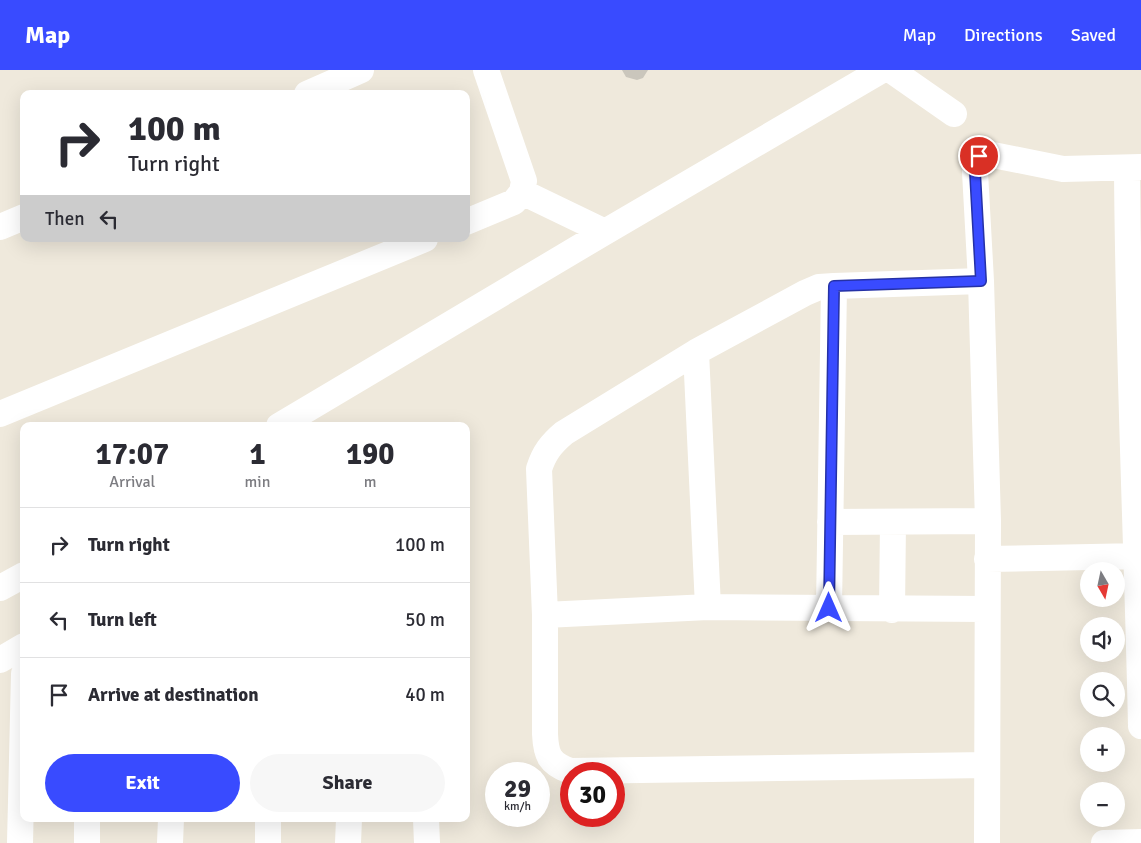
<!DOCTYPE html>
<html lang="en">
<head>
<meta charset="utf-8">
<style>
	:root { --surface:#fff; --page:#f7f7f7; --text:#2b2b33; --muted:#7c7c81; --line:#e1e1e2; --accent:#394bff }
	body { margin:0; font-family:Signika,sans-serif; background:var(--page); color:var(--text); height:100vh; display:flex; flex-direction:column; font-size:19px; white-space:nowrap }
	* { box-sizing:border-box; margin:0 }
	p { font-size:16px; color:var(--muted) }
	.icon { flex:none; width:28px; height:28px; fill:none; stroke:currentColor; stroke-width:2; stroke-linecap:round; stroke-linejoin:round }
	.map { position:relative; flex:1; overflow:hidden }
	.drawer { position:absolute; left:20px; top:352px; width:450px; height:400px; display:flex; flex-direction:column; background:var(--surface); border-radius:10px; box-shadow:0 5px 20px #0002 }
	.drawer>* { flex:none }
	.banner { position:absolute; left:20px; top:20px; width:450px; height:152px; border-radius:10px; box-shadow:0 5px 20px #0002; background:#fff; color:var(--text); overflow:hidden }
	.needle { width:32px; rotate:171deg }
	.controls { position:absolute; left:1080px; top:492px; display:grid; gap:10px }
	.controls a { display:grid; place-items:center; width:45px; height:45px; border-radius:50%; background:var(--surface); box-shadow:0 5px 20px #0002; font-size:25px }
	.speed { position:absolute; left:485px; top:692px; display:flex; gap:10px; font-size:25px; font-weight:700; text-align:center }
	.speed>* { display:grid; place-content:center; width:65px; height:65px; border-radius:50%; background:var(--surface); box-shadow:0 5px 20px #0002; line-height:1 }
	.speed small { font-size:12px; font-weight:400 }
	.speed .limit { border:8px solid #d22; background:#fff; color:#111 }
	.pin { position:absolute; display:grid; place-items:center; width:42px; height:42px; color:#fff; margin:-21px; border:2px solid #fff; border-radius:50%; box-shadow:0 1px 5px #0007 }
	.me { position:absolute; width:55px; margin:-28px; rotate:0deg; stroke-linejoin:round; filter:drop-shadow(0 0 4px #0008) }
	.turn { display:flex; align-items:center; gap:18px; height:105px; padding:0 25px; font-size:22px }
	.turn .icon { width:65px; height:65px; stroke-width:2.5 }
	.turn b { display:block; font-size:35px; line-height:42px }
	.then { display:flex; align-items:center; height:48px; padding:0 25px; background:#0003; gap:10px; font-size:19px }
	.eta { display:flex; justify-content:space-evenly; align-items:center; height:85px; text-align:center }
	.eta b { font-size:30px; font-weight:700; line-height:35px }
	.cta { display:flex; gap:10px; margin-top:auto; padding:10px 25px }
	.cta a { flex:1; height:58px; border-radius:30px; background:var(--accent); color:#fff; font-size:20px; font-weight:700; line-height:58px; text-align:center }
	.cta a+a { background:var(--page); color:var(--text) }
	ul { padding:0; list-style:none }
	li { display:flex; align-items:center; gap:15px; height:75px; padding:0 25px; border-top:1px solid var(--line) }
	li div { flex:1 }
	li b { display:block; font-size:19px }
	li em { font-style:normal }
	header { display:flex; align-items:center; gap:30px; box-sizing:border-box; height:70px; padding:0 25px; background:var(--accent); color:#fff }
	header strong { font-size:24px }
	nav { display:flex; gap:28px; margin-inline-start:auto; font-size:18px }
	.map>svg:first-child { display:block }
</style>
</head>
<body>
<header>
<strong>Map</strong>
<nav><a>Map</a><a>Directions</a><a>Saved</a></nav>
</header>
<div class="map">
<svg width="1141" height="773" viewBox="0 0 1141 773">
	<rect width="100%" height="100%" fill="#efe9dc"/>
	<path fill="#cac6bc" d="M622,0h26l-5,8 -6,2 -11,-3z"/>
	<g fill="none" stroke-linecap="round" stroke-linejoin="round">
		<path stroke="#fff" stroke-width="26" d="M891,0l63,44
			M307,24l54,-24
			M1127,98c1,186 10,372 14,558
			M522,122l83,40
			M466,152l48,-20 8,-10 2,-11 -38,-111
			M0,157l24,-10
			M981,211l-147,5 -15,1 -14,6 -109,59 -132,81c-13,11 -20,20 -25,36l6,146v119c1,21 4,29 25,37l417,-6
			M696,282l12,255
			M0,344l425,-175
			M279,356l326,-194 277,-162
			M830,452l158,-1
			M987,489l154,-3
			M0,518l24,-13
			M829,538l5,-322
			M892,540l1,-88
			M545,545l163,-8 278,2
			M0,590l24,-14
			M268,749v24
			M426,749l1,24
			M20,773l4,-169
			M87,773v-24
			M170,773l1,-24
			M348,773l1,-24
			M987,773l1,-322 -7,-240 -6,-109 4,-17 9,-1 75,15 78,-2
			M1104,773l37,-1"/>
	</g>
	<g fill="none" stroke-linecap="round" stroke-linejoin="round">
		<g stroke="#2531a6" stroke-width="12">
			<path id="route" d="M829,538l5,-322 147,-5 -6,-109 4,-16"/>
		</g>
		<use href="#route" stroke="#394bff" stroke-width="9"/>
	</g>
</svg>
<div class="controls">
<a><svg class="needle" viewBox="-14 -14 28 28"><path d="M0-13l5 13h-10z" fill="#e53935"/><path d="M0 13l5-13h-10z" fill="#7c7c81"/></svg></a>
<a><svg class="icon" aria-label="sound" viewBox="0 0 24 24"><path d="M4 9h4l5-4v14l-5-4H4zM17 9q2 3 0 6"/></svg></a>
<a><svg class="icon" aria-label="search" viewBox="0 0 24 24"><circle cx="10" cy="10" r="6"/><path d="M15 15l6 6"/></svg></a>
<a>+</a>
<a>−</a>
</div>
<div class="speed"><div>29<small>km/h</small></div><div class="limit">30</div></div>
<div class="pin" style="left:979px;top:86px;background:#d93025"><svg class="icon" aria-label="arrive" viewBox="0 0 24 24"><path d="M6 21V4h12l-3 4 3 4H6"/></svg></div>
<svg class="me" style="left:829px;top:538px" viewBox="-20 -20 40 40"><path d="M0-17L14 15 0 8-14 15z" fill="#394bff" stroke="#fff" stroke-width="4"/></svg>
<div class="banner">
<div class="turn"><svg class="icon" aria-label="right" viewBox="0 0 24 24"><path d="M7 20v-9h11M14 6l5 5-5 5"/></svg><div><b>100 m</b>Turn right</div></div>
<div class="then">Then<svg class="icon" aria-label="left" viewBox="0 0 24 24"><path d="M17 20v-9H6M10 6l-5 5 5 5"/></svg></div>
</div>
<section class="drawer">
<div class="eta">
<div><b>17:07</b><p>Arrival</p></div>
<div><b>1</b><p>min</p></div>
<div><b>190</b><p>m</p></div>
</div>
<ul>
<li><svg class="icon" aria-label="right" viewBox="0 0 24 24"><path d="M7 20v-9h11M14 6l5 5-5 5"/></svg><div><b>Turn right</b></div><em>100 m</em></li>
<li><svg class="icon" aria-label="left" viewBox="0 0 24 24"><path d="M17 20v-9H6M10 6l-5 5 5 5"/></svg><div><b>Turn left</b></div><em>50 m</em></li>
<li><svg class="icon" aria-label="arrive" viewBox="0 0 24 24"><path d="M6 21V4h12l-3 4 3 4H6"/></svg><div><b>Arrive at destination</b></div><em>40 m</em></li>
</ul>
<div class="cta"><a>Exit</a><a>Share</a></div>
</section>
</div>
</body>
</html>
